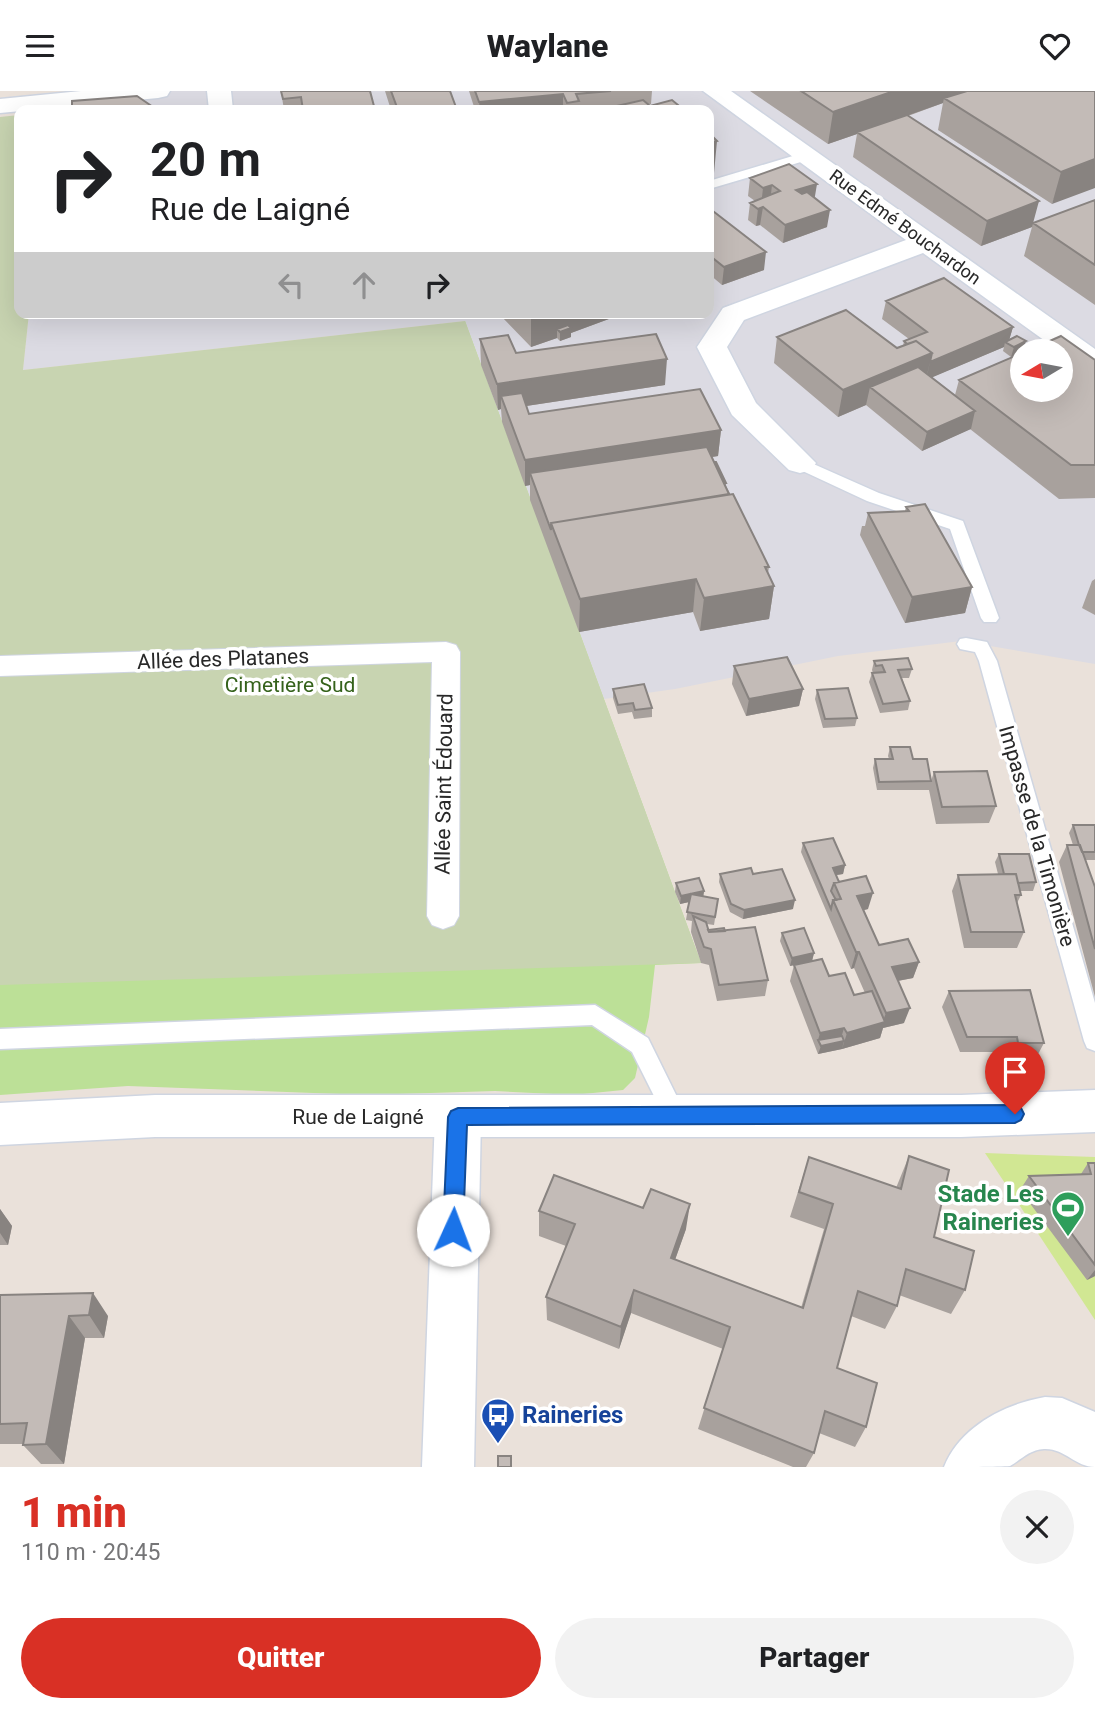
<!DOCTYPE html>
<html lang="fr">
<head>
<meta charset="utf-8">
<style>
	:root { --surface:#fff; --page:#f2f2f2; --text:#202124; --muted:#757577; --accent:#d93025 }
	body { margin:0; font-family:Roboto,sans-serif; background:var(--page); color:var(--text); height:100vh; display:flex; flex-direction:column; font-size:26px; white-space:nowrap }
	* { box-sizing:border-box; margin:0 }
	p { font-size:23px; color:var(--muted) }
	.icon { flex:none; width:38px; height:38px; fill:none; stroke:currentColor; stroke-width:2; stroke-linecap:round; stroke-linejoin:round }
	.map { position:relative; height:1376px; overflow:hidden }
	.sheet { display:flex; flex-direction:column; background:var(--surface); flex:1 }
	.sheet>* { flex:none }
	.guide { position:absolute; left:14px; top:14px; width:700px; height:214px; border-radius:14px; box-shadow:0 7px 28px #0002; background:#fff; color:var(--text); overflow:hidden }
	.needle { width:46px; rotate:260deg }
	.tools { position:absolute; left:1010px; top:248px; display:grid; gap:14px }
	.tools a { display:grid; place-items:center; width:63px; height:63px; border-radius:50%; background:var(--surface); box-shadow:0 7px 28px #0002; font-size:35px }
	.pin { position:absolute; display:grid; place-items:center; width:60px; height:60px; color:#fff; margin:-72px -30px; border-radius:50% 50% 50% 0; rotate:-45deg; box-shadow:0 0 7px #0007 }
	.pin .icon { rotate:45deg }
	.me { position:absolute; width:77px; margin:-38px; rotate:2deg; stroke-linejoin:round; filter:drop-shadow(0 0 5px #0008) }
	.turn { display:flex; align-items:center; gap:24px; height:147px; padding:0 21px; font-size:32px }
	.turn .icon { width:91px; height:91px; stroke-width:2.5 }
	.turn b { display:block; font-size:49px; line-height:60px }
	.lanes { display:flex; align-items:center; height:66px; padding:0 21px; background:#0003; justify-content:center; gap:35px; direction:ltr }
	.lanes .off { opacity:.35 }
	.round { display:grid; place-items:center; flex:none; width:74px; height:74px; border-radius:37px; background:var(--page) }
	.head { display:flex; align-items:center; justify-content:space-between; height:119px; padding:0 21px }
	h1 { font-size:42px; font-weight:800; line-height:52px; color:var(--accent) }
	.button { display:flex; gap:14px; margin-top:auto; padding:14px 21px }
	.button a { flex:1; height:80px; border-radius:42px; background:var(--accent); color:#fff; font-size:28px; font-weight:800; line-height:80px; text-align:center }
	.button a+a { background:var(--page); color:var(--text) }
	header { display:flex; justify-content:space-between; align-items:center; height:91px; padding:0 21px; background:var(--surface); font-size:32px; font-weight:800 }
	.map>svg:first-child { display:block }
</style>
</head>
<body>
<header><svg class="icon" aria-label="menu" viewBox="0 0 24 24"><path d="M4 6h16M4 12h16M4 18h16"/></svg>Waylane<svg class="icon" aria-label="heart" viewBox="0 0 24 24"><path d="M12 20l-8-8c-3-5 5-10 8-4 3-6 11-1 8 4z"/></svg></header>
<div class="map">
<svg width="1095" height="1376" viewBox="0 0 1095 1376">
	<rect width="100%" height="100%" fill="#eae1da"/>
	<path fill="#dcdbe3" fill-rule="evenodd" d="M148,0h947v573l-134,-23 -123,15 -163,33 -71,10 -139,-378 -442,49 6,-57h680v-203h-657l1,-10zM1022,261h38v38h-38z"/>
	<path fill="#bce097" d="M465,230l236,642 -46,2 -6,52 -14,61 -12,12 -50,5 -78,-4 -129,4 -238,-9 -128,9v-146z"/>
	<path fill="#c8d4b1" d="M19,24v198h10l-6,57 442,-49 236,642 -701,22v-868z"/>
	<path fill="#d1e793" d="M985,1062l110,4v163z"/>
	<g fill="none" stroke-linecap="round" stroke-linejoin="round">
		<g stroke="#cfd5e1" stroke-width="3">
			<path id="service" d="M806,61l6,4 -1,3 -102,30v-8z
				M800,367l79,35 84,28 36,97 -3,4h-12l-3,-4 -31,-89 -83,-28 -73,-34 -2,-4 2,-4z
				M966,547l21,4 10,19 98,342v48l-8,-3 -3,-7 -105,-380 -4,-9 -15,-3 -3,-5 3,-5z
				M595,914l53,33 38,77 -3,7 -8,3 -8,-3 -35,-70 -40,-27 -592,24v-20z"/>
		</g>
		<g stroke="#cfd5e1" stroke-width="2">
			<path id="pedestrian" d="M446,551l10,3 4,7 -1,264 -5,9 -11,4 -11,-4 -5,-9 5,-254 -432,14v-20z"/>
		</g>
		<g stroke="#cfd5e1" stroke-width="3">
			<path id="minor" d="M81,0h89l-3,5 -9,2 -158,15v-14z
				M207,0h24l2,19h-24z
				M703,0h28l364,258v23l-11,-3 -161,-116 -179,67 -17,27 29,56 60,60 -5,7 -11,3 -11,-3 -57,-55 -35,-68 26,-39 183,-68z
				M458,1005l16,6 7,15 -7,350h-52l13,-350 7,-15z
				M1045,1306l17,1 33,14v55c-20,0 -30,-19 -51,-18 -15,1 -22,10 -34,17 -11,1 -52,1 -66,1 16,-40 60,-63 101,-70z"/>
		</g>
		<g stroke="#cfd5e1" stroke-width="3">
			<path id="tertiary" d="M1095,999v42l-134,5h-806l-155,8v-42l155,-8h806z"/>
		</g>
		<use href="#service" fill="#fff" fill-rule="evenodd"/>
		<use href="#pedestrian" fill="#fff" fill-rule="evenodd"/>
		<use href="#minor" fill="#fff" fill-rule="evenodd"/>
		<use href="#tertiary" fill="#fff" fill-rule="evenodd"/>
	</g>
	<path fill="#a8a19d" d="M281,0l94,19h-91z
		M385,0h65l7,19h-66z
		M469,0h183l-1,13h-3l2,2 34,4h-209z
		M750,0h345l-43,113 -114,-74 5,-27 -35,13 125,107 62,-23v105l-71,-49 8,-29 -51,19 -128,-89 4,-23 -29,10z
		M750,87l65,20 12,29 -44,16 -23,-18 -4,1 -8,-6 2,-17 5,-2 -7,-5z
		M709,117l55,62 -42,15 -13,-11z
		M886,210l127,26 -4,13 14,11 -12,6 -8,-6 1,-4 -72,30 23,18 4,-15 136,-20v138l-36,1 -89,-70 -48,22 -56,-46 -28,12 -64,-54 3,-26 120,11 6,-2 1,-5 5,-2 -27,-20z
		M498,222h127l-54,20v4l-11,4 -3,-3 -26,9z
		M480,248l36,14 149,32 -139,21 3,8 192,16 -3,26 -6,1 14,26v3l43,81 -1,6 6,13 -5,33 -69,12 -7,-19 -114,20 -49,-132v-15l-5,1 -23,-64 -1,-13 -3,1 -17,-45z
		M906,416l66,80 -7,26 -60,10 -45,-88 2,-9h3l3,-13 37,-2z
		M1095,488v36l-13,-7 10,-27z
		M874,570l38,8 -3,9h-7l8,23 -2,9 -28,3 -11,-31 3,-9h1l-1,-3z
		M734,575l69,23 -4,17 -53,10 -14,-32z
		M613,598l39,19v9l-18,2 -2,-7 -14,2 -5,-16z
		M817,599l40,28 -2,8 -32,2 -8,-29z
		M890,656l23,12 18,22 3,-9 62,34 -7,17 -53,1 -7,-34h-52l-4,-22 2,-9h14l-1,-3z
		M1073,734h22v35h-10l10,27v110l-36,-135 8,-17h6l-4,-12z
		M803,752l42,22 -2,9 -7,1 3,7 29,27 -4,1 15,35 40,17 -6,16 -15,3 6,42 -21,5 -3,10 -38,11 -24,5 -28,-73 4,-16 -4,1 -10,-25 2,-8 32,20 -2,8 17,15 25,19 11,-2 -11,-25 -3,1 -50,-117z
		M999,763l37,28 -3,9h-13l1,4 -4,8 7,29 -7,16h-53l-12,-57 6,-16 40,-1 -3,-12z
		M720,783h33l40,35 -50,10 -13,-7 -11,-30z
		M676,792l28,8 -1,5 15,3 -4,26 -7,-1 1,6 17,1 43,49 -3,16 -48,5 -8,-36 -8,-2 -10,-31 1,-11 -6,-1 3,-18 -9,2 -5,-12z
		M949,900l95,52 -8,15 -25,1 -1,-7h-50l-18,-45z
		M909,1065l25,81 31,53 -14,24 -52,-19 -2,11 -12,23 -34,-13 -14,52 29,59 -11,20 -36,-14 -5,20 -8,14h-13l-95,-38 25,-80 -92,-36 -12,36 -72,-29 -1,-23 20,-51 -27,-10v-25l147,18 -11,31 126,48 23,-79 -34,-12 19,-60 87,31z
		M1088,1072h7v113l-8,4 -67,-90 9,-14 52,-2z
		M0,1118l12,17 -4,19h-8z
		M0,1204l108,21 -4,22h-19l-21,126h-23l-18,-19v-1h-23z"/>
	<path fill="#888380" d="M894,0h73l-23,7 -1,5 -85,30 -1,-1v2l-29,10 5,-32z
		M563,3v16h-83l-1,-8z
		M717,50l-3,32 -5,1v-31z
		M1095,68v29l-43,16 9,-32z
		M817,93l-3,18 -21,5 3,-17z
		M772,94l-2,18 -9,3 2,-18z
		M1039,110l-7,26 -51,19 6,-25z
		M763,116l-3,18 -4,1 2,-17z
		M830,119l-3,17 -44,16 2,-18z
		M766,161l-2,18 -42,15 2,-18z
		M625,222l-54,20v4l-11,4v-9l-3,-3v9l-26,9v-33z
		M1013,236l-5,17 -3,-2 -1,5 -78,33 4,-18z
		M1026,250l-3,10 -12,6 3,-10z
		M932,262l-6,26 -56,8 -4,18 -28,12 5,-27z
		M667,268l-2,26 -159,24 -5,-13v13l-3,1 -1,-26z
		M975,320l-4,18 -49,22 5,-19z
		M721,339l-3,26 -184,29 -4,-12v12l-5,1v-26z
		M696,488l-3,33 -114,20 1,-33z
		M774,495l-5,33 -69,12 4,-33z
		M972,496l-7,26 -60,10 7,-26z
		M803,598l-4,17 -53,10 3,-17z
		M845,774l-2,9 -13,2 3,-8z
		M704,800l-1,8 -23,5 1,-8z
		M873,802l-5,16 -16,4 5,-17z
		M795,809l-2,9 -50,10 1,-9z
		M856,861h3l-5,16 -3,1z
		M814,862l-2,8 -22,5 2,-8z
		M919,871l-6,16 -27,5 6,-16z
		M910,917l-6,15 -21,5 -3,10 -38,11 5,-16 35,-10 4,-10z
		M844,937l-4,14 4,-1 -2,8 -24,5 3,-8 -3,-6 2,-7z
		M690,1113l-4,25 -19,53 4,-24z
		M0,1118l12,17 -4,19 -8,-12z
		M1095,1179v6l-8,4z
		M634,1199l-3,23 -12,36 2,-22z
		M93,1202l15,23 -4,22 -15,-23z
		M69,1225l16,22 -21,126 -18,-20z"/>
	<path fill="#c3bbb7" stroke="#888380" stroke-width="2" d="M281,0h89l5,19h-72l-2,-13 -18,2z
		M391,0h59l7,19h-59z
		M475,0h136l-35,3 3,7 -12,2 -4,-9 -84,8z
		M801,0h93l-61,21z
		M967,0h128v68l-34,13 -117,-74z
		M137,5l16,11v3h-102l21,-2v-7z
		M643,9l7,6 22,-6 12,10h-85z
		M907,24l132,86 -52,20 -130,-89z
		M709,42l8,8 -8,2z
		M789,73l28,20 -21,6 6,4 5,-2 23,18 -45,15 -22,-18 -5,2 -8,-6 30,-12 -8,-6 -9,3 -13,-10z
		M1095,109v65l-62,-42z
		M709,117l57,44 -42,15 -15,-12z
		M944,187l69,49 -83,35 2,-9 -16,-12 -9,3 -3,-3 23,-9 -41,-31z
		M846,219l51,38 19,-7 16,12 -89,37 -66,-53z
		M568,234l3,3 -11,4 -3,-3z
		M656,243l11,25 -170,25 -17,-45 28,-4 8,18z
		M1017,245l9,5 -12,6 -9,-5z
		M1061,245l34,24v105h-24l-112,-85 63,-27v37h38v-38h-35z
		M918,276l57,44 -48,21 -57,-45z
		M700,298l21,41 -196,30 -24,-64 21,-3 7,21z
		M707,356l22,47 -178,29v7l-21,-57z
		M714,371h2l10,21h-2z
		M733,403l36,73h-4l9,19 -70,12 -8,-19 -116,20 -29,-76z
		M925,413l47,83 -60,10 -44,-84 41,-2 -3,-4z
		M787,566l16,32 -54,10 -15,-33z
		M908,567l4,11 -14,1 12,31 -27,3 -11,-31 13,-1 -3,-7 -6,1 -2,-5z
		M644,593l8,24 -17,2 -2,-7 -15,2 -5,-16z
		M848,597l9,30 -32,1 -8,-29z
		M890,656h20l3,12h14l4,22 -52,1 -4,-23h18z
		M987,680l9,35 -54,1 -8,-35z
		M1073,734h22v27h-13l-3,-7z
		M833,747l12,27 -12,3 6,14 -5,1 -3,8 5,9h-3l-2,9 -28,-66z
		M1067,754h13l15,42v62z
		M999,763h30l7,28 -18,1 -2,-9h-12z
		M751,777l2,6 29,-5 13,31 -51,10 -13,-6 -11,-30z
		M1016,783l5,21h-6l9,37h-53l-13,-57z
		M866,785l7,17 -16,3 22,49 29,-6 11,23 -27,5 18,41 -24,5 -27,-61h-3l-23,-52 8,-1 -7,-16z
		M699,787l5,13 -23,5 -5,-13z
		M691,803l27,5 -3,18 -28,-5z
		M693,825l13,6 3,10 46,-5 13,53 -49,5 -8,-36 -7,-2z
		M724,837l1,3 -16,1 -1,-2z
		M804,837l10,25 -22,5 -10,-25z
		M822,868l7,17 16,-3 9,22 18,-4 13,31 -38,11 -3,-5 -24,5 -26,-68z
		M1030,899l14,53h-26l-1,-6h-50l-18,-46z
		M842,945l2,5 -23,5 -3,-6z
		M909,1065l40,14 -15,67 40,14 -9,39 -59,-21 -9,37 -39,-15 -21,77 40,15 -11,44 -41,-16 -11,42 -110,-45 26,-81 -96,-37 -13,37 -75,-30 29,-73 -36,-13 15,-36 89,33 8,-19 39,15 -19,54 132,50 30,-104 -34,-12 10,-35 92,32z
		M1088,1072h7v102l-66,-89 62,-2z
		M93,1202l-4,22 -20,1 -23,128 -23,1 4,-22 -27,1v-129z
		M498,1365h13v11h-13z"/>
	<path fill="#1a73e8" stroke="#114b97" stroke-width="2" d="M1015,1014l6,3 3,6 -3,6 -6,3 -548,2 -4,105 -3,7 -7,3 -7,-3 -3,-7 5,-113 3,-6 7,-3z"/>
	<defs>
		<g id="stadium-pin" transform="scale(1.75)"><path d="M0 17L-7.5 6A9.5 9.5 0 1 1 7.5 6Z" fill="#2e9e5b" stroke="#fff"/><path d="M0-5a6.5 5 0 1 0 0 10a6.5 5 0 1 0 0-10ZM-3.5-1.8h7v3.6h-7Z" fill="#fff"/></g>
		<g id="bus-pin" transform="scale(1.75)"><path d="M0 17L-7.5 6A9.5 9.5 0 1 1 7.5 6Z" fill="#1a4fb4" stroke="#fff"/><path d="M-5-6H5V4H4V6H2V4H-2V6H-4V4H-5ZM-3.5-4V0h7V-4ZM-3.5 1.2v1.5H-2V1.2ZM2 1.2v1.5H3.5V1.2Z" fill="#fff"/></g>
	</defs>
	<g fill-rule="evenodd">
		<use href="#stadium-pin" x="1068" y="1117"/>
		<use href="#bus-pin" x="498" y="1324"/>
	</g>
	<g text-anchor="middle" stroke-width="7" stroke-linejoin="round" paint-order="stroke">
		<g font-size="18" fill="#282828" stroke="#fff">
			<text transform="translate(905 136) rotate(36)" y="6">Rue Edmé Bouchardon</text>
		</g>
		<g font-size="21" fill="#282828" stroke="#fff">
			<text transform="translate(223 568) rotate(-2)" y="7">Allée des Platanes</text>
			<text transform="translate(444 693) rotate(-89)" y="7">Allée Saint Édouard</text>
			<text transform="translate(1037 745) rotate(74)" y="7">Impasse de la Timonière</text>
			<text x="358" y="1033">Rue de Laigné</text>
		</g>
		<g font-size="21" fill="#35621b" stroke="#fff">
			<text x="290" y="601">Cimetière Sud</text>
		</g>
		<g font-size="24" font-weight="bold" fill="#27864d" stroke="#fff" text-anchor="end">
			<text x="1044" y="1111">Stade Les<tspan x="1044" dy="28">Raineries</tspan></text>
		</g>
		<g font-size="24" font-weight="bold" fill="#164399" stroke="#fff" text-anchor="start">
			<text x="522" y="1332">Raineries</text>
		</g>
	</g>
</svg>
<div class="tools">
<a><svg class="needle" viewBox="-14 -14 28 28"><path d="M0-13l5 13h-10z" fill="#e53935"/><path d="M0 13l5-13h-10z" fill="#757577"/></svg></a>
</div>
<div class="pin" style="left:1015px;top:1023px;background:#d93025"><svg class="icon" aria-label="arrive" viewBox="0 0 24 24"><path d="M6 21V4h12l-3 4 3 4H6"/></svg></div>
<svg class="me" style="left:453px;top:1139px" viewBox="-20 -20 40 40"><circle r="19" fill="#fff"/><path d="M0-13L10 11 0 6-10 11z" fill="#1a73e8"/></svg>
<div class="guide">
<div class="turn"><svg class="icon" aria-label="right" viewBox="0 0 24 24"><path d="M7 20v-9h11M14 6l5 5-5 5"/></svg><div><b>20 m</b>Rue de Laigné</div></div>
<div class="lanes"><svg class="icon off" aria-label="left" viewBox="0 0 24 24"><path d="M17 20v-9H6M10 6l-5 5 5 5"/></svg><svg class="icon off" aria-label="ahead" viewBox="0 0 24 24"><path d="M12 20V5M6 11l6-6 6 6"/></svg><svg class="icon" aria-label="right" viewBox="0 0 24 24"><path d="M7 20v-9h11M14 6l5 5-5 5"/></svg></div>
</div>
</div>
<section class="sheet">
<div class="head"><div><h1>1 min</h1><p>110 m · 20:45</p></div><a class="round"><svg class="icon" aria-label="close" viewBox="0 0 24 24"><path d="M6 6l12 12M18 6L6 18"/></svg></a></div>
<div class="button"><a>Quitter</a><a>Partager</a></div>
</section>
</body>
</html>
